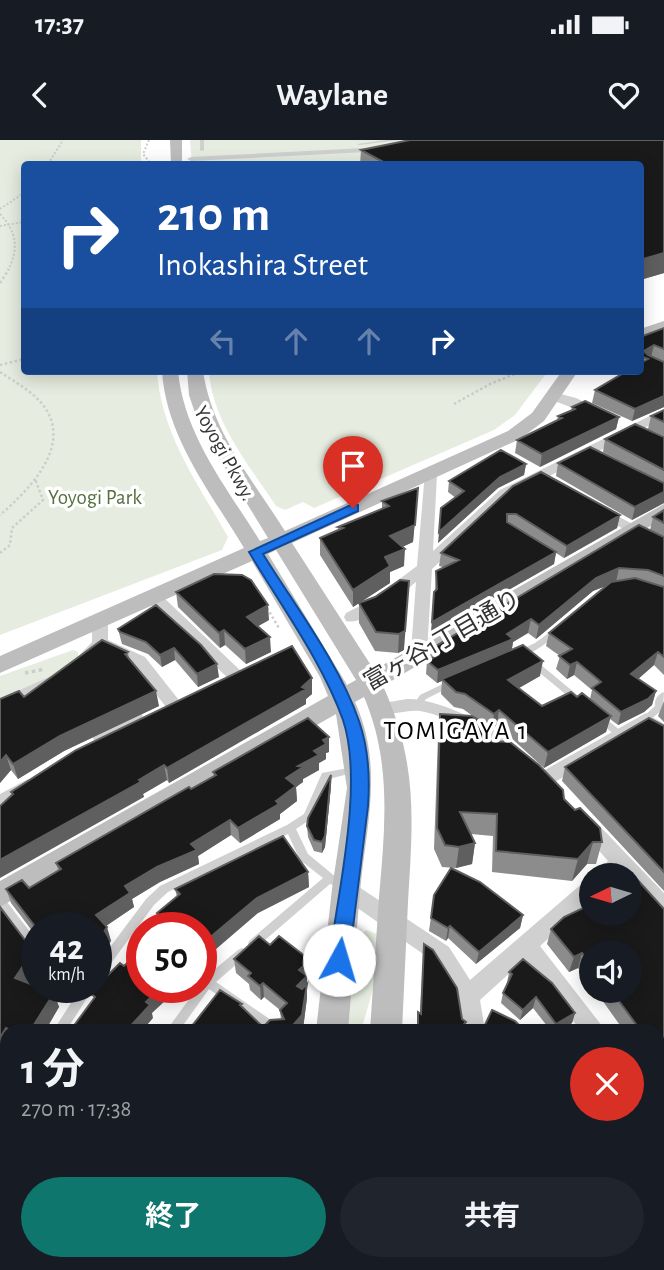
<!DOCTYPE html>
<html lang="ja">
<head>
<meta charset="utf-8">
<style>
	:root { --surface:#171b24; --page:#20242c; --text:#f1f3f6; --muted:#9ea1a6; --accent:#0f766e }
	body { margin:0; font-family:"Alegreya Sans","Noto Sans JP",sans-serif; background:var(--page); color:var(--text); height:100vh; display:flex; flex-direction:column; font-size:26px; white-space:nowrap }
	* { box-sizing:border-box; margin:0 }
	p { font-size:23px; color:var(--muted) }
	.icon { flex:none; width:38px; height:38px; fill:none; stroke:currentColor; stroke-width:2; stroke-linecap:round; stroke-linejoin:round }
	.map { position:relative; flex:1; overflow:hidden }
	.details { position:absolute; left:0px; top:884px; width:665px; height:247px; display:flex; flex-direction:column; background:var(--surface); border-radius:21px 21px 0 0; box-shadow:0 4px 18px #0003 }
	.details>* { flex:none }
	.hud { position:absolute; left:21px; top:21px; width:623px; height:214px; border-radius:7px; box-shadow:0 4px 18px #0003; background:#1a4fa0; color:#fff; overflow:hidden }
	.needle { width:46px; rotate:265deg }
	.fabs { position:absolute; left:579px; top:723px; display:grid; gap:14px }
	.fabs a { display:grid; place-items:center; width:63px; height:63px; border-radius:50%; background:var(--surface); box-shadow:0 4px 18px #0003; font-size:35px }
	.speed { position:absolute; left:21px; top:772px; display:flex; gap:14px; font-size:35px; font-weight:700; text-align:center }
	.speed>* { display:grid; place-content:center; width:91px; height:91px; border-radius:50%; background:var(--surface); box-shadow:0 4px 18px #0003; line-height:1 }
	.speed small { font-size:18px; font-weight:400 }
	.speed .limit { border:10px solid #d22; background:#fff; color:#111 }
	.pin { position:absolute; display:grid; place-items:center; width:60px; height:60px; color:#fff; margin:-72px -30px; border-radius:50% 50% 50% 0; rotate:-45deg; box-shadow:0 0 7px #0007 }
	.pin .icon { rotate:45deg }
	.me { position:absolute; width:77px; margin:-38px; rotate:6deg; stroke-linejoin:round; filter:drop-shadow(0 0 5px #0008) }
	.turn { display:flex; align-items:center; gap:24px; height:147px; padding:0 21px; font-size:32px }
	.turn .icon { width:91px; height:91px; stroke-width:2.5 }
	.turn b { display:block; font-size:49px; line-height:60px }
	.lanes { display:flex; align-items:center; height:66px; padding:0 21px; background:#0003; justify-content:center; gap:35px; direction:ltr }
	.lanes .off { opacity:.35 }
	.round { display:grid; place-items:center; flex:none; width:74px; height:74px; border-radius:37px; background:var(--page) }
	.summary { display:flex; align-items:center; justify-content:space-between; height:119px; padding:0 21px }
	h1 { font-size:42px; font-weight:700; line-height:52px }
	.button { display:flex; gap:14px; margin-top:auto; padding:14px 21px }
	.button a { flex:1; height:80px; border-radius:42px; background:var(--accent); color:#fff; font-size:28px; font-weight:700; line-height:80px; text-align:center }
	.button a+a { background:var(--page); color:var(--text) }
	.status { display:flex; justify-content:space-between; align-items:center; height:49px; padding:0 35px; background:var(--surface); direction:ltr }
	.status svg { height:19px; fill:currentColor }
	header { display:flex; justify-content:space-between; align-items:center; height:91px; padding:0 21px; background:var(--surface); font-size:32px; font-weight:700 }
	.map>svg:first-child { display:block }
</style>
</head>
<body>
<div class="status"><b>17:37</b><svg viewBox="0 0 49 12"><path d="M0 12V9h3v3zM5 12V6h3v6zM10 12V3h3v9zM15 12V0h3v12zM26 1h20v11H26zM47 4h2v5h-2z"/></svg></div>
<header><svg class="icon" aria-label="back" viewBox="0 0 24 24"><path d="M15 5l-7 7 7 7"/></svg>Waylane<svg class="icon" aria-label="heart" viewBox="0 0 24 24"><path d="M12 20l-8-8c-3-5 5-10 8-4 3-6 11-1 8 4z"/></svg></header>
<div class="map">
<svg width="664" height="1130" viewBox="0 0 664 1130">
	<rect width="100%" height="100%" fill="#fff"/>
	<path fill="#e6ecdf" d="M0,0h141v24h-117v207h133c4,62 41,113 71,166l-6,13 -222,85z
		M190,0h279l-118,24h-159z
		M209,231h339l-33,44 -21,15 -180,78 -11,-6 -18,8 -9,-4c-27,-41 -64,-85 -67,-135z
		M73,510l5,2v4l-27,21 -51,23v-24z
		M367,790l14,6 -7,50 -13,45h-13l8,-95z"/>
	<g fill="none" stroke-linecap="round" stroke-linejoin="round">
		<path stroke="#cdcdcd" stroke-width="2" stroke-dasharray="2 2" stroke-linecap="butt" d="M149,0l-6,14 8,10
			M48,24l15,-24
			M154,24h10
			M0,69l24,-16
			M0,74c17,18 19,35 8,56
			M0,86l24,-4"/>
		<path stroke="#cdcdcd" stroke-width="2.5" stroke-dasharray="2.5 2.5" stroke-linecap="butt" d="M0,143l9,-14
			M0,225l24,-6
			M0,232c15,10 32,19 43,33 31,40 -14,85 -43,110
			M454,264l36,-20 32,-13
			M0,413l10,-8 2,-17 31,-28 -8,-21
			M267,468l12,20"/>
		<path stroke="#cdcdcd" stroke-width="3.5" stroke-dasharray="3.5 3.5" stroke-linecap="butt" d="M25,533l20,-4"/>
		<path stroke="#cdcdcd" stroke-width="4.5" stroke-dasharray="4.5 4.5" stroke-linecap="butt" d="M295,1130l1,-6"/>
		<path fill="#d0d0d0" fill-rule="evenodd" d="M200,0h4v10l-2,1 -2,-1z
			M386,0h13l-40,5 -2,-1z
			M557,487l3,1 1,2 -1,2c-13,10 -27,24 -44,24l-1,-2 1,-2 19,-9z
			M532,519l3,1 46,38 1,2 -1,2h-6l-46,-38 -1,-2z
			M451,540l3,1 1,2 -1,2 -28,14 -5,7h-6l-1,-2 6,-9z
			M664,552l-1,17 -14,12h-6l-1,-2 1,-2 12,-11c-1,-6 3,-12 9,-14z
			M600,575l3,1 20,17 2,2 -2,2h-6l-20,-17 -1,-2z
			M353,627l3,1 2,2 -2,2 -27,7 -18,40 -15,10 12,25 29,24 1,3 -1,3 -4,1 -3,-1 -73,63 -4,2 -4,-2 -1,-3 1,-3 74,-63 -23,-18 -12,-26 -120,58 -14,13 -54,73 -4,2v-14l50,-67 14,-13 127,-61 17,-11 18,-41z
			M0,757l4,1 33,43v14l-4,-2 -33,-44z
			M242,808l4,2 1,3 -1,3 -30,26 65,45 2,4h-16l-58,-42 -30,42h-13l32,-44h3v-5l3,-4 34,-28z
			M59,847h13l5,7 5,-7h12l-28,44h-13l18,-28z"/>
		<path fill="#d0d0d0" fill-rule="evenodd" d="M384,7l3,4 -196,10 -4,-2 4,-2z
			M553,252l23,6 31,16 -2,3h-8l-48,-18 -2,-3z
			M664,269v9l-154,78 -78,73 -5,83 -2,4h-12l-2,-4 5,-70c-15,12 -50,44 -70,39l-2,-4 2,-4 24,-12 47,-35 8,-94h10l2,3 -4,76 67,-61z
			M599,366l65,35v10l-70,-38v-6z
			M154,453l6,1 83,79 3,4 -3,4h-12l-83,-79 -2,-4 2,-4z
			M100,478l8,5v17l37,17 37,47 3,4 -3,4h-12l-37,-47 -29,-15 -13,12h-12l-2,-4 15,-16v-19z
			M51,536l9,6 -3,4 -57,26v-13z
			M407,559c29,-2 100,31 114,56l-3,5h-12c-25,-19 -54,-44 -86,-49 -14,-2 -29,6 -43,1l-3,-4 3,-4z
			M134,570l6,2 3,4 -3,4 -34,20h-12l-3,-5 3,-5z
			M646,573l18,11v17l-19,-13 -95,57h-14l-2,-5 2,-5z
			M28,639l7,2 2,5 -2,5 -35,23v-20z
			M586,676l7,3 71,74v23l-7,-3 -27,-28v-10h-34l12,-14 -32,-37 3,-5z
			M592,739v21l-52,46 66,85h-25l-56,-72 -45,41 5,31h-23l-5,-32 -24,-38 -94,-66 -3,-6 3,-6 7,-3 7,3 96,64 21,33 115,-99z
			M664,946v24l-6,3v-24z
			M167,1124h42l3,6h-42z"/>
		<path fill="#bdbdbd" fill-rule="evenodd" d="M170,0h12v24h-11z
			M664,181v10l-24,9v-11z
			M162,231h16c6,64 49,117 82,170l8,-3 -69,-113 -10,-30 -2,-24h16c9,61 49,108 82,160l223,-100 24,-18 30,-42h16l-34,50 -24,18 -228,104 82,127 290,-166v14l-281,168c35,77 30,134 25,216 -2,43 -4,86 -6,129h-32c3,-45 6,-89 9,-134 6,-68 13,-135 -15,-200l-9,5c29,64 11,124 5,190 -4,46 -8,93 -12,139h-32l16,-142 15,-101 -11,-74 -336,193v-26l328,-185 -8,-19 -68,-116 -252,112v-17l244,-108c-33,-55 -78,-111 -82,-177zM276,410l80,130 -9,5 -79,-131z
			M313,1124h38l1,6h-38z
			M360,1124h38v6h-38z"/>
	</g>
	<path fill="#8c8c8c" fill-rule="evenodd" d="M664,0v133l-24,7v-116h-280l1,-14z
		M664,188v79l-32,14 -40,-18 3,-13 45,-19v-34z
		M572,267l47,10 -3,12 -76,38 -25,-14 2,-13 40,-20 1,-4 13,-6z
		M664,270v26l-16,-7 3,-13z
		M664,297v66l-32,17 -76,-44 2,-13 84,9 -39,-20 2,-13z
		M526,324l-2,11 -26,13 -60,55 18,-45 -8,-6 1,-11z
		M513,346l107,29 -3,13 -53,30 -8,-5 -2,11 -123,70 3,-42 1,-1 1,-20 7,-4 -4,-1 2,-13z
		M418,348l-5,54 -11,5 2,19 -14,6v11l-37,24 -33,-52v-17l18,-8v-3l44,-18v-8z
		M664,370v165l-10,-10 -16,14 18,12 -4,14 -8,7 -26,13 -8,-6 -4,13 -62,36 -47,-43 -5,4 -13,-9v4l9,17 76,58 38,43 -6,22h-9l-15,17 -80,-9 1,-36 -22,-2 4,9 -3,21 -16,4 -14,-1 -8,-18 4,-113 2,-22 37,5 -14,-10 -9,-2 -13,-13 1,-13 -5,2 -11,-9 1,-13 3,-2 1,-10 219,-119 3,-13zM606,446l-57,47 -3,13 14,10 -4,13 11,10 7,-4 18,15 -2,9 -48,7 -23,-18 21,-12 -28,-27 1,-7 15,-9 8,6 57,-48z
		M400,440l4,70 -6,3 -23,-2 -16,-28v-20l16,-6z
		M176,452l93,28 -11,6 13,26 -25,12 -21,-19 -5,3 -42,-41z
		M156,465l63,72 -21,10 -23,-27 -13,7 -14,-13 -26,-10 -4,-15z
		M128,512l1,7 30,47 -95,45 -46,28 -7,-9 -11,13v-84l24,-2z
		M312,538v16l-6,5v5l-137,79 -2,-3 -24,14 1,3 -132,-2 -1,-3z
		M664,561v21l-6,-6z
		M664,586v165l-102,-110 3,-14z
		M329,597v15l-3,1v6l-7,4v7l-16,9v3l-7,5 1,14 -17,13v5l-40,24 -9,-8 -33,21 1,8 -39,18 -28,17 2,8 -28,19 5,15 -74,-13v39l-10,16 27,10 5,14 -14,24h-38v19l-7,11v-154l25,33 7,3 1,-11 -22,-29 -5,-14 23,-1 29,-18 -2,-7 158,-87 -1,-4z
		M331,646l-6,61 -3,6 -8,-2 -6,-14 -1,-11z
		M308,732l1,15 -51,26 -99,10 -2,-10 20,-16 -2,-8z
		M434,755l89,20 -3,13 -44,36 -28,-26 -2,3 -17,-10z
		M586,760l78,9v159l-6,3v-40h-34l-29,-41h35l-38,-38v34l-14,-18 -9,4 -22,-28 4,-15 32,-21z
		M424,804l38,75 2,12h-47l1,-19 2,1z
		M270,805l40,15v14l-3,3v21l-4,31 -115,2 54,-27v4l21,19 18,-7 -1,-10 -16,-13 -3,3 -11,-10 -1,-6 -13,-11 -2,-14z
		M509,832l66,41 -3,10 -13,8h-8l-18,-23 -13,12 -19,-17 2,-10 4,-10z
		M0,938l7,3v87l-7,-3v-35l2,-3 1,-14 -3,5z
		M658,1046l6,84h-17l-3,-6h14z
		M230,1124h55l-2,6h-34z
		M430,1124h59l1,6h-59z
		M497,1124h125l3,6h-126z"/>
	<path fill="#5f5f5f" d="M664,113v20l-24,7v-20z
		M654,205l-3,12 -4,2 -3,-8z
		M664,256v11l-32,14 3,-12z
		M619,277l-3,12 -76,38 2,-13z
		M526,324l-2,11 -26,13 -60,55 1,-11 61,-55z
		M418,348l-5,54 -24,11 1,-17z
		M664,352v11l-32,17 3,-13z
		M620,375l-3,13 -53,30 3,-12z
		M405,409l-1,17 -14,6v11l-37,24v-17l32,-33z
		M556,412l-2,12 -123,70 1,-12z
		M619,428l-3,14 -23,9 -57,48 3,-14 57,-47z
		M409,441l-5,69 -6,3 1,-19z
		M268,465l1,15 -21,12 -1,-15z
		M531,479l-3,14 -15,9 -2,11 -69,26v2l-5,2 1,-13 69,-36z
		M224,490l1,15 -5,3 -1,-15z
		M270,497l1,15 -25,12 -1,-15z
		M174,508l1,12 -13,7 -2,-12z
		M658,512l-4,13 -26,23 3,-14z
		M543,521l-3,15 -35,20 3,-16z
		M577,522l-3,13 -7,4 3,-14z
		M217,524l2,13 -21,10 -1,-13z
		M312,538v16l-6,5v5l-137,79 -2,-15 135,-81z
		M156,551l3,15 -95,45 -46,28 -5,-15 47,-28z
		M656,551l-4,14 -8,7 -26,13 3,-13z
		M499,570l-2,15 -5,4 2,-15z
		M611,576l-5,16 -62,36 4,-16z
		M329,597v15l-3,1v6l-7,4v7l-16,9v3l-7,5 1,14 -17,13v5l-40,24 -2,-15 38,-27 10,-23 28,-27 9,-11z
		M6,615l5,15 -11,13v-21z
		M164,625l3,15 -24,14 1,3 -144,81v-18z
		M331,635v11l-6,61 -3,6v-11z
		M230,680l1,15 -33,21 1,8 -39,18 -28,17 2,8 -34,23 -4,-15 29,-29z
		M593,702l-6,22 -15,17 6,-22z
		M475,703l-3,21 -16,4 3,-21z
		M308,732l1,15 -51,26 -57,49v-17l56,-47z
		M523,775l-3,13 -44,36 3,-12z
		M450,786l-2,12 -2,3 2,-13z
		M107,787l4,14 -15,24v-21z
		M37,805v22l-16,25 -6,-14z
		M582,813l-4,15 -9,4 5,-15z
		M310,820v14l-3,3v21l-4,31 -2,2h-13l9,-45 2,-16z
		M263,843l1,14 -3,3 -1,-14z
		M161,847h19l-28,26 1,5 -11,13h-16l20,-29z
		M54,853l5,14 -14,24h-15z
		M536,857l-3,11 -13,12 3,-10z
		M575,873l-3,10 -13,8h-5l2,-7z
		M466,882l-2,9h-6z
		M6,888l1,3v19l-7,11v-23z
		M664,918v10l-6,3v-3z
		M5,947l-5,21v-14z
		M664,1013v9l-6,4v-9z
		M7,1060v43l-7,27v-40z
		M280,1124h5l-2,6h-5z"/>
	<path fill="#1a1a1a" stroke="#5f5f5f" stroke-width="2" d="M410,0h254v113l-24,7v-96h-253l-26,-14z
		M664,188v21l-10,-4 -10,6 4,4 16,7v34l-29,13 -40,-19 32,-19h13v-8l8,-4 -8,-3v-19z
		M585,261l34,16 -77,37 -25,-14 45,-22 -4,-2 17,-7 -3,-2z
		M664,270v12l-13,-6z
		M635,284l29,13v33l-59,-31z
		M590,307l74,36v9l-29,15 -77,-44z
		M501,310l25,14 -26,13 -61,55 2,-24 23,-17 -15,-10z
		M541,332l79,43 -53,31 -51,-32h-9v8l49,30 -124,70 2,-30 3,-3 -1,-18 23,-11 -18,-7 72,-67z
		M418,348l-3,37 -25,11 15,13 -20,8 5,9 -37,24 -33,-52 23,-10 -5,-1 51,-21 -7,-5z
		M664,370v13l-11,-6z
		M639,385l25,12v39l-16,-6 -29,-2 -23,10 -57,47 -8,-6 -24,15 6,5 -75,31 -11,-9 11,-6 -7,-6z
		M214,434l28,1 9,5 17,25 -21,12 23,20 -25,12 -21,-19 -5,3 -43,-41z
		M635,438l29,9v70l-6,-5 -27,22 25,17 -8,8 -27,13 -29,-24 9,-6 -24,-20 -7,3 -11,-9 13,-7 -23,-16 62,-51z
		M400,440l9,1 -4,50 -6,3 -23,-2 -17,-29 16,-6z
		M156,465l45,40 16,19 -20,10 -23,-26 -14,7 -14,-13 -26,-10 -2,-3z
		M102,500l26,12 -3,2 31,37 -96,45 -47,28 -7,-9 -6,7v-63l19,-8 5,6z
		M523,505l20,16 -35,19 34,26 29,-14 6,5 5,-4 29,23 -63,36 -49,-42 -5,4 -29,-20 -9,-2 -14,-13z
		M292,506l20,32 -10,9 4,2 -139,79 -3,-3 -25,15 2,2 -141,78v-54l13,-12 -2,-2 65,-42z
		M440,574l32,2 7,4 -3,2 12,9v10l22,1 29,23 24,25 1,9 11,11 5,-2 20,20 2,14h-9l-15,17 -82,-8 1,-37 -37,-2 15,31 -16,4 -14,-2 -8,-17z
		M308,578l21,19 -6,3 3,4 -12,7 5,4 -21,11 5,1 -17,11 10,8 -20,15 3,3 -41,24 -8,-8 -39,24 6,6 -40,17 -32,19 5,7 -34,22 11,12 -11,17v-16h-59v17l-22,33 39,15 -24,38h-17l-7,-3 -6,10v-131l25,33 7,3 2,-18 -28,-36 16,-9 7,8 32,-19 -5,-6 133,-76 2,2 25,-14 -3,-3z
		M649,578l15,8v146l-99,-105z
		M331,635l-6,61 -3,6 -8,-2 -7,-14 1,-8z
		M283,696l25,36 -51,26 -56,47v-17h-45l6,-10 -5,-5 23,-19 -5,-5z
		M451,728l29,14 43,33 -44,37 -29,-26 -2,2 -17,-10 3,-23z
		M634,736l30,33v149l-1,1 -5,-6v-22h-17l-30,-41h19v-38h-38v13l-10,-12 -8,4 -23,-28 13,-12 26,-12 -4,-5 6,-3v17h38v-36z
		M259,796l11,9 9,-9 31,24 -11,10 8,6 -10,10 5,3 5,-5 -5,31 -14,16h-100l32,-41 22,14 -2,1 23,22 7,-7 14,-1 -4,-9 7,-7 -24,-20 -3,3 -12,-10 3,-3 -17,-14z
		M424,804l9,6 24,38 5,31 4,3 -8,9h-40v-19l3,2z
		M142,809v38h19l-15,15 4,3 -24,26h-56l25,-34 -5,-4 30,-30 4,3z
		M523,819l29,24 23,30 -19,11 -20,-27 -13,13 -20,-17 9,-19 -3,-2z
		M492,870l23,11 10,10h-43z
		M0,938l7,3v78l-7,-3v-26l2,-3 1,-17 -3,-3 5,-20 -5,7z
		M660,966l4,9v38l-6,4v-50z
		M0,1034h7v26l-7,30z
		M658,1046l6,7v77l-6,-9z
		M260,1124h20l-2,6z
		M434,1124h55l1,6h-56z
		M511,1124h111l3,6h-112z"/>
	<path fill="#1a73e8" stroke="#114b97" stroke-width="2" d="M353,364l5,1v6l-95,43c32,52 76,109 96,167 9,26 11,58 9,85l-19,154 -3,6 -7,2 -7,-2 -3,-6c9,-67 35,-177 14,-240 -21,-59 -62,-114 -94,-168z"/>
	<g text-anchor="middle" stroke-width="7" stroke-linejoin="round" paint-order="stroke">
		<g font-size="21" fill="#333" stroke="#fff">
			<text transform="translate(225 313) rotate(61)" y="7">Yoyogi Pkwy.</text>
		</g>
		<g font-size="21" fill="#56703f" stroke="#fff">
			<text x="95" y="364">Yoyogi Park</text>
		</g>
		<g font-size="24" fill="#333" stroke="#fff">
			<text transform="translate(442 500) rotate(-30)" y="8">富ヶ谷1丁目通り</text>
		</g>
		<g font-size="26" letter-spacing="2" fill="#000" stroke="#fff">
			<text x="456" y="599">TOMIGAYA 1</text>
		</g>
	</g>
</svg>
<div class="fabs">
<a><svg class="needle" viewBox="-14 -14 28 28"><path d="M0-13l5 13h-10z" fill="#e53935"/><path d="M0 13l5-13h-10z" fill="#9ea1a6"/></svg></a>
<a><svg class="icon" aria-label="sound" viewBox="0 0 24 24"><path d="M4 9h4l5-4v14l-5-4H4zM17 9q2 3 0 6"/></svg></a>
</div>
<div class="speed"><div>42<small>km/h</small></div><div class="limit">50</div></div>
<div class="pin" style="left:353px;top:368px;background:#d93025"><svg class="icon" aria-label="arrive" viewBox="0 0 24 24"><path d="M6 21V4h12l-3 4 3 4H6"/></svg></div>
<svg class="me" style="left:339px;top:820px" viewBox="-20 -20 40 40"><circle r="19" fill="#fff"/><path d="M0-13L10 11 0 6-10 11z" fill="#1a73e8"/></svg>
<div class="hud">
<div class="turn"><svg class="icon" aria-label="right" viewBox="0 0 24 24"><path d="M7 20v-9h11M14 6l5 5-5 5"/></svg><div><b>210 m</b>Inokashira Street</div></div>
<div class="lanes"><svg class="icon off" aria-label="left" viewBox="0 0 24 24"><path d="M17 20v-9H6M10 6l-5 5 5 5"/></svg><svg class="icon off" aria-label="ahead" viewBox="0 0 24 24"><path d="M12 20V5M6 11l6-6 6 6"/></svg><svg class="icon off" aria-label="ahead" viewBox="0 0 24 24"><path d="M12 20V5M6 11l6-6 6 6"/></svg><svg class="icon" aria-label="right" viewBox="0 0 24 24"><path d="M7 20v-9h11M14 6l5 5-5 5"/></svg></div>
</div>
<section class="details">
<div class="summary"><div><h1>1 分</h1><p>270 m · 17:38</p></div><a class="round" style="background:#d93025;color:#fff"><svg class="icon" aria-label="close" viewBox="0 0 24 24"><path d="M6 6l12 12M18 6L6 18"/></svg></a></div>
<div class="button"><a>終了</a><a>共有</a></div>
</section>
</div>
</body>
</html>
